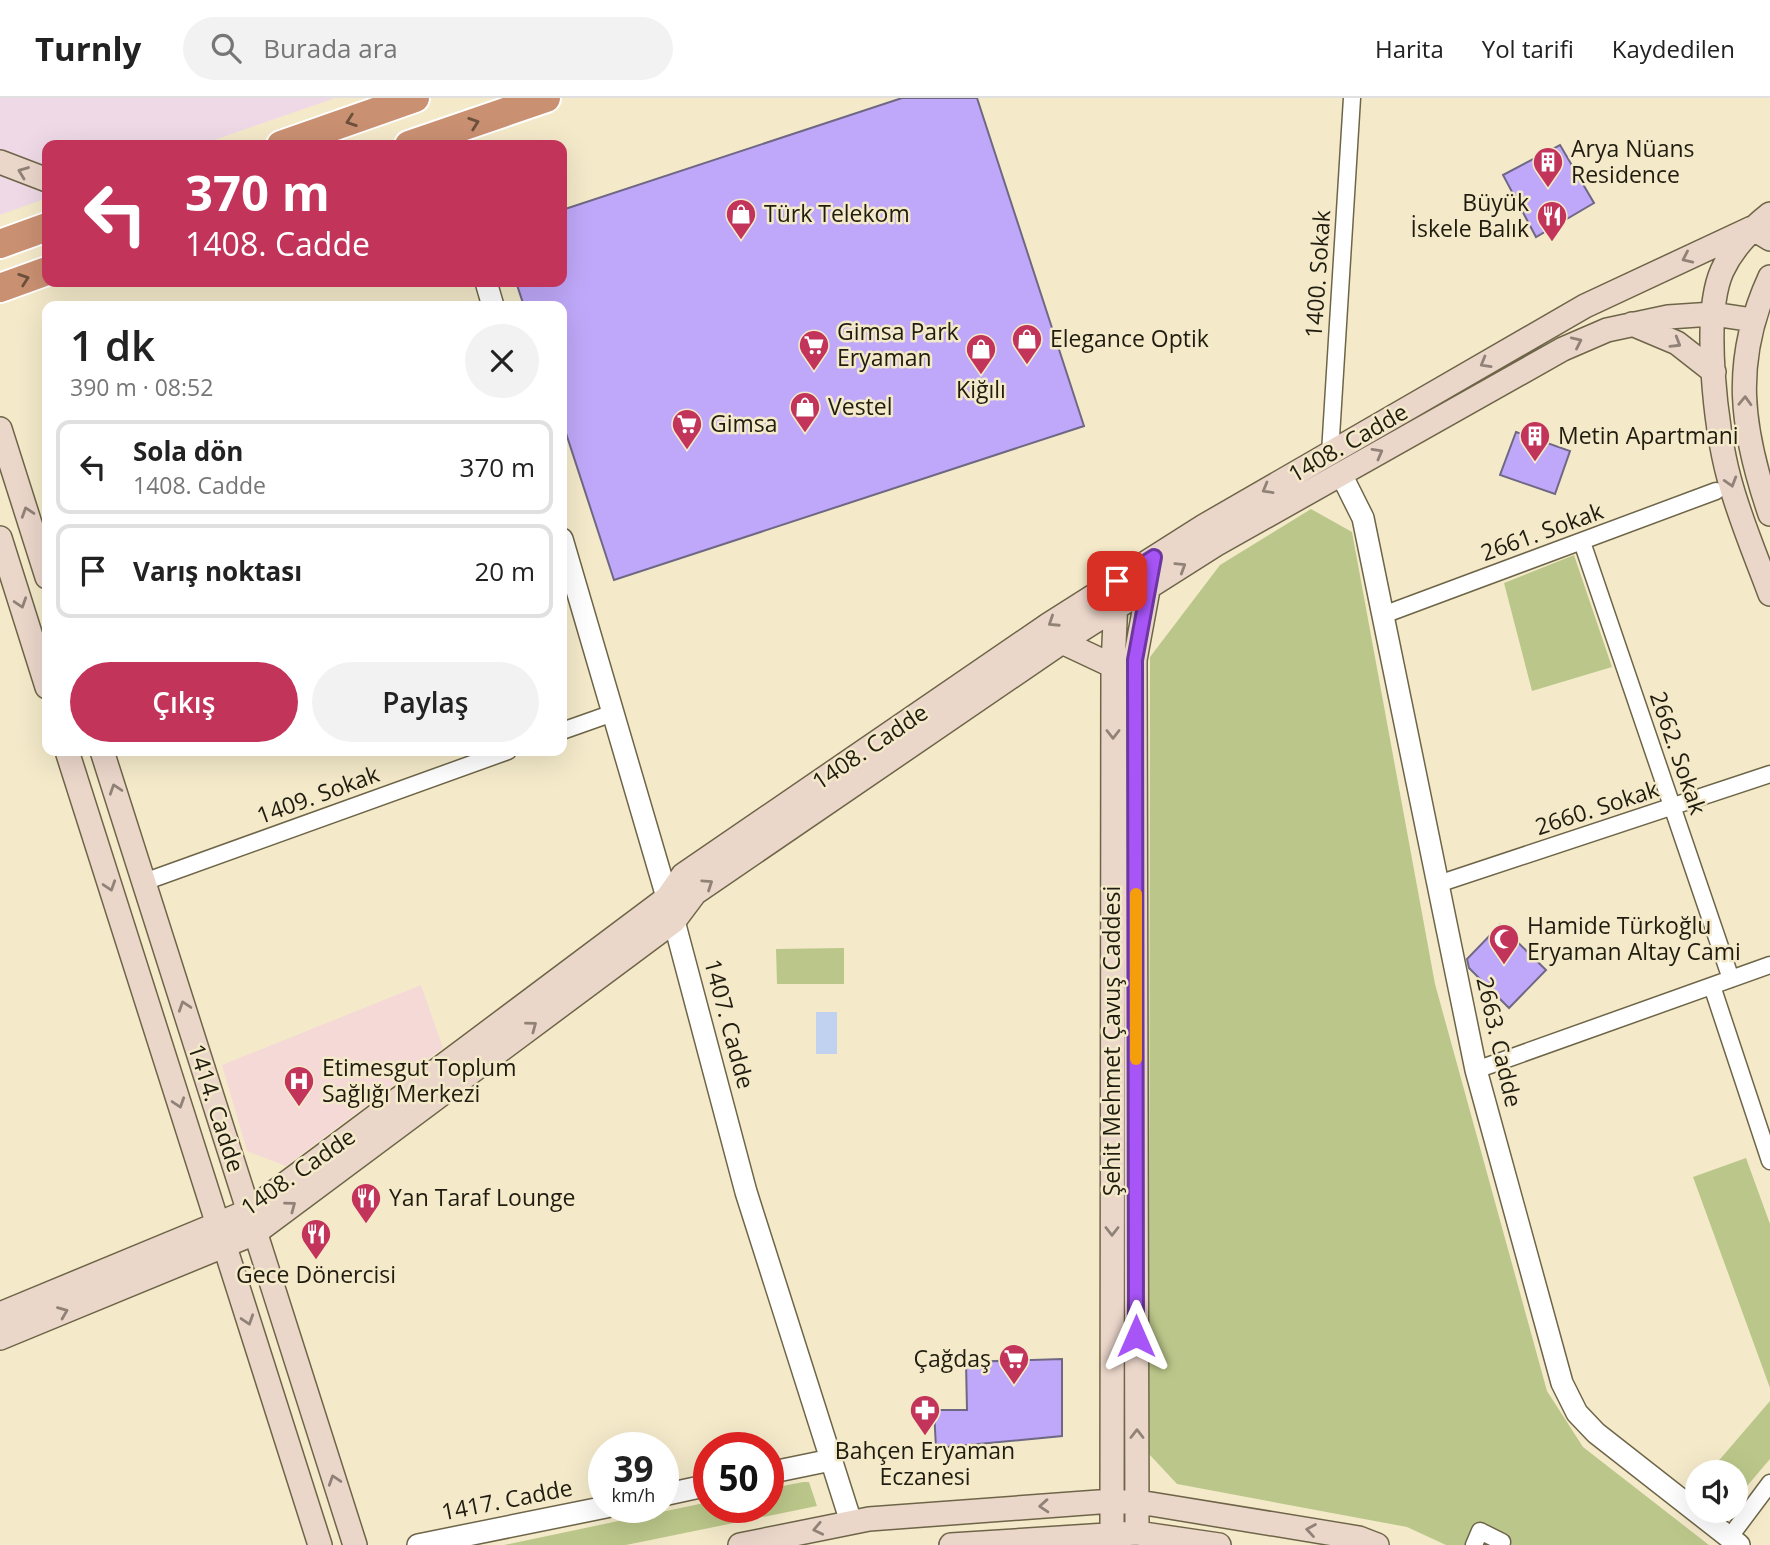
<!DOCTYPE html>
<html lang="tr">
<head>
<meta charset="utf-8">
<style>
	:root { --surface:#fff; --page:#f2f2f2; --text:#222; --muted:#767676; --line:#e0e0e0; --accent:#c3345b }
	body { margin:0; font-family:"Open Sans",sans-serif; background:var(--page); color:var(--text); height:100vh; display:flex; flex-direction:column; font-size:26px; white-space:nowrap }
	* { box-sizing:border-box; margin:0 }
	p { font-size:23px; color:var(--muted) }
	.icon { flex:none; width:38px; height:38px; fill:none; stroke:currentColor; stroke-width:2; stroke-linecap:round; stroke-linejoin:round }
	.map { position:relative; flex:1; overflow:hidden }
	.side { position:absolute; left:42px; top:203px; width:525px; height:455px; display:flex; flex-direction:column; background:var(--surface); border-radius:14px; box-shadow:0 7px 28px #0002 }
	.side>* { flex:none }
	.hud { position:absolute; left:42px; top:42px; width:525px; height:147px; border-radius:14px; box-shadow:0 7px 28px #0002; background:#c3345b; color:#fff; overflow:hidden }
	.buttons { position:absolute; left:1685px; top:1362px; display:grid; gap:14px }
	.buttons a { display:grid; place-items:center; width:63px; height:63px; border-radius:50%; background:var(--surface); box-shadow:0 7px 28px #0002; font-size:35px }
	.speed { position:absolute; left:588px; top:1334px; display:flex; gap:14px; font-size:35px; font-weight:700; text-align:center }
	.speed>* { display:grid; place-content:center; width:91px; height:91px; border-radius:50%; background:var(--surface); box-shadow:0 7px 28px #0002; line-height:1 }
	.speed small { font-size:18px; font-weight:400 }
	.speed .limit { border:10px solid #d22; background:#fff; color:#111 }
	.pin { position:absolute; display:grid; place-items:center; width:60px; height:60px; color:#fff; margin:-30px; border-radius:14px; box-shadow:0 4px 10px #0006 }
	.me { position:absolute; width:77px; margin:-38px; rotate:0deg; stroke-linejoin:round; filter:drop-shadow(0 0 5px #0008) }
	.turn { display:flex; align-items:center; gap:24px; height:147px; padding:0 28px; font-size:32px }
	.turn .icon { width:91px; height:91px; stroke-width:2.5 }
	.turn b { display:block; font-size:49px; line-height:60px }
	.round { display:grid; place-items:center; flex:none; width:74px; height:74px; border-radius:37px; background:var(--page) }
	.head { display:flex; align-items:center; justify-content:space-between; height:119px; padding:0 28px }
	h1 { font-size:42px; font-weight:600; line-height:52px }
	.action { display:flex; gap:14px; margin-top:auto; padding:14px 28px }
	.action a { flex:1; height:80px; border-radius:42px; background:var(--accent); color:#fff; font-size:28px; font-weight:600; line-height:80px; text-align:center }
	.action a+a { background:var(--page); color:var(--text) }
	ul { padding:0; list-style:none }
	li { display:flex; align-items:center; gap:21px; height:94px; margin:0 14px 10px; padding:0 14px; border:4px solid var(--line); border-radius:14px }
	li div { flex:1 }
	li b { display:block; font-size:26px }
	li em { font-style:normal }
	header { display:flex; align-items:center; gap:42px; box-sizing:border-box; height:98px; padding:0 35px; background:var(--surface); border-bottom:2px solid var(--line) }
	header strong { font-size:33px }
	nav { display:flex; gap:38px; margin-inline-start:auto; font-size:24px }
	.search { width:490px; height:63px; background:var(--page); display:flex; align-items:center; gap:18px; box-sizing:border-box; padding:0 24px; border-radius:38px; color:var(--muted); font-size:26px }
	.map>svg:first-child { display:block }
</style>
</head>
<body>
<header>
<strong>Turnly</strong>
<div class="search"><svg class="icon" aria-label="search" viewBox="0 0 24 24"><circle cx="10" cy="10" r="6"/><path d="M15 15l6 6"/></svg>Burada ara</div>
<nav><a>Harita</a><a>Yol tarifi</a><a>Kaydedilen</a></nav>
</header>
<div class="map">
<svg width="1770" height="1447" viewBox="0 0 1770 1447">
	<rect width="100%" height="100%" fill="#f4eaca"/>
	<path fill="#efd9e7" d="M0,0h335l-135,47h-153v53l-47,17z"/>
	<path fill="#f4d9d6" d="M421,887l22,63 -157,118 -39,-15 -25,-86z"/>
	<path fill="#bbc78a" d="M1311,411l41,23 83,452 112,407 36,56 126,98h-263l-39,-18 -230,-43 -28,-30 1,-797 70,-92z
		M1574,457l38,112 -80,24 -28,-108z
		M844,850v36h-67l-1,-35z
		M1746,1060l24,66v164l-77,-211z
		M1770,1303v58l-34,40v-27h-27z
		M803,1384h6l8,24 -191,39h-122l205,-43v5h59v-18z"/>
	<path fill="#c1d2f0" d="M816,914h21v42h-21z"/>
	<path fill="#bfa8f9" stroke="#6f6884" stroke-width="2" d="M902,0h75l107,328 -470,154 -52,-159v-115h-38l-8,-24h46v-72z
		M1560,47l34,58 -58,34 -33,-62z
		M1516,334l54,19 -15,43 -55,-19z
		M1500,827l46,45 -37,38 -40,-40 -2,-9z
		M1062,1261v77l-126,12 -2,-38h33l-1,-48z"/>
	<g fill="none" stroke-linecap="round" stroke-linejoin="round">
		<g stroke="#6e6548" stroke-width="19">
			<path id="minor" d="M1330,355l22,-355
				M1582,444l149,437
				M1383,517l333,-124
				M562,633l51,-18
				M144,784l364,-131
				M1438,786l332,-110
				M1712,888l58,175
				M1476,972l294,-105
				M1729,1440l41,-55
				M1474,1447l6,-14 22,11 -1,3"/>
		</g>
		<g stroke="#6e6548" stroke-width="24">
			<path id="tertiary" d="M486,184l7,24
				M1341,376l22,44 113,552 86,313 15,30 19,20 143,112
				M562,441l112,382 72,271 105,330
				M768,1375l63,-13
				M663,1397l46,-10
				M418,1447l188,-38"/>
		</g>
		<g stroke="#6e6548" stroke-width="26">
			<path id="secondary" d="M0,64l47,18
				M1770,116c-20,16 -37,33 -48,57 -20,45 -6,159 7,207 10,39 27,78 41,116
				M1770,179c-39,85 -29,152 0,237
				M1632,226l45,19 37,29
				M0,331l47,148
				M0,440l47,149
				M1062,544l51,24
				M67,653l253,794
				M102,653l253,794
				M0,1216l249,-103 418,-313 16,-23 365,-250 156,-99 381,-220 167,-78 18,11
				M0,1240l255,-105 419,-312 21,-28 367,-251 153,-97 348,-196 44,-19 61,-13 45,-3 40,6
				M1137,1435l-2,-873 15,-81
				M1112,1436l1,-868 3,-67
				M740,1447l129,-26 243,-18 39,3 208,34 18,7
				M951,1447l186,-12 82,12"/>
		</g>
		<g stroke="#fff" stroke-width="32">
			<path id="trunk" d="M281,47l134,-47
				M409,47l137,-47
				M0,146l47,-17
				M0,190l47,-17"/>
		</g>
		<use href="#minor" stroke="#fff" stroke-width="16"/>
		<use href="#tertiary" stroke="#fff" stroke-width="21"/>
		<use href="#secondary" stroke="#ebd6ca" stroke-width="23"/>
		<use href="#trunk" stroke="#ca9072" stroke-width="28"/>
	</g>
	<defs><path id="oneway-chevron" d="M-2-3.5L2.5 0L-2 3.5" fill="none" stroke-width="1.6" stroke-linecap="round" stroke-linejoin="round" transform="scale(1.75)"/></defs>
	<g stroke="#6c503c">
		<use href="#oneway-chevron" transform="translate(351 23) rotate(161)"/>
		<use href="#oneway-chevron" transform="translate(474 25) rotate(-19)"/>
		<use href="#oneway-chevron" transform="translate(24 181) rotate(-19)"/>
	</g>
	<g stroke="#908276">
		<use href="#oneway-chevron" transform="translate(23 74) rotate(-159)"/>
		<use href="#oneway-chevron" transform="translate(1687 160) rotate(155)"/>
		<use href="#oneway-chevron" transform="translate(1577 244) rotate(-25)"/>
		<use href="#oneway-chevron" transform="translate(1676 245) rotate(31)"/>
		<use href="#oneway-chevron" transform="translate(1485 265) rotate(150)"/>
		<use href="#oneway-chevron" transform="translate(1745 303) rotate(-88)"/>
		<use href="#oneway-chevron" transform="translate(1378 355) rotate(-29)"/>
		<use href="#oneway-chevron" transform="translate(1731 384) rotate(73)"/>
		<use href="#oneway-chevron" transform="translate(1267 391) rotate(150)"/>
		<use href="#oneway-chevron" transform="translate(27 414) rotate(-108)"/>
		<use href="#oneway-chevron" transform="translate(1181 469) rotate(-32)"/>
		<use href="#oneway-chevron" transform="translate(21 505) rotate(72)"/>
		<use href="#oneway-chevron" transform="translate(1053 524) rotate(147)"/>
		<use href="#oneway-chevron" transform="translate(1113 636) rotate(90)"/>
		<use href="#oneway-chevron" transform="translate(115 691) rotate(-108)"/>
		<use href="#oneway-chevron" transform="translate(708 786) rotate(-34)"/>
		<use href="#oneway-chevron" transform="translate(110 788) rotate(72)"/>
		<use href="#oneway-chevron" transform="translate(184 908) rotate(-108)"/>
		<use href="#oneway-chevron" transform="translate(532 928) rotate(-37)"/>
		<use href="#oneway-chevron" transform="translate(179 1005) rotate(72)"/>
		<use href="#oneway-chevron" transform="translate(291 1108) rotate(-37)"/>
		<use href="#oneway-chevron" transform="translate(1112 1133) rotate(90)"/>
		<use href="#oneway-chevron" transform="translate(63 1214) rotate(-22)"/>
		<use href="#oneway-chevron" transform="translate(248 1222) rotate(72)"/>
		<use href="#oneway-chevron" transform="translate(1137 1336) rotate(-90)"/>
		<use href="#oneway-chevron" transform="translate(334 1382) rotate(-108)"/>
		<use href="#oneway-chevron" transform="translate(1044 1408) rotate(176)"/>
		<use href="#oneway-chevron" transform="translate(818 1431) rotate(168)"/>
		<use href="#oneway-chevron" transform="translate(1311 1432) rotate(-171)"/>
	</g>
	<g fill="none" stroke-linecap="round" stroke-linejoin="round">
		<g stroke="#6d37a1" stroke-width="18">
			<path id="route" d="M1117,483l37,-24 -19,103 1,676"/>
		</g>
		<use href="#route" stroke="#a855f7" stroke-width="12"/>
		<path stroke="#f59e0b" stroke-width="12" d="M1136,796v165"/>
	</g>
	<defs>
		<g id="building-pin" transform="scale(1.575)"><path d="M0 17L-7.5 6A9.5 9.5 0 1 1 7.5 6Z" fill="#c3345b" stroke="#f4eaca"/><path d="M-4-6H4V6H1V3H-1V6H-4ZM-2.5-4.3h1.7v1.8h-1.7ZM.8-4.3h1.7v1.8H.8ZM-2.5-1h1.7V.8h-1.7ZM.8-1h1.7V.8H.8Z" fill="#fff"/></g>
		<g id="shop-pin" transform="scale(1.575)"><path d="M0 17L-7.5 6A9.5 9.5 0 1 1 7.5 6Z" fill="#c3345b" stroke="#f4eaca"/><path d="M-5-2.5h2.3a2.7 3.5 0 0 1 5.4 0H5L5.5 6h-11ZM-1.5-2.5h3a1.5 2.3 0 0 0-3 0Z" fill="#fff"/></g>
		<g id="restaurant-pin" transform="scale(1.575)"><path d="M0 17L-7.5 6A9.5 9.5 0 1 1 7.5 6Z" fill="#c3345b" stroke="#f4eaca"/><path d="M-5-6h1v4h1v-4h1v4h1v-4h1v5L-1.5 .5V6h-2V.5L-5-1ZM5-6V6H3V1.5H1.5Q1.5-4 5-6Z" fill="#fff"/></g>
		<g id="supermarket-pin" transform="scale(1.575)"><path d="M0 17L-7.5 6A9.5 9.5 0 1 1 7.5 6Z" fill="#c3345b" stroke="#f4eaca"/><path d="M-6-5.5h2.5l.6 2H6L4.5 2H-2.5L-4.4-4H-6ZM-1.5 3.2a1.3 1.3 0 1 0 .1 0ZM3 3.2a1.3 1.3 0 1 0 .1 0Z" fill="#fff"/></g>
		<g id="mosque-pin" transform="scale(1.575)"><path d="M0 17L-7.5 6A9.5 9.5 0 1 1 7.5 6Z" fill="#c3345b" stroke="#f4eaca"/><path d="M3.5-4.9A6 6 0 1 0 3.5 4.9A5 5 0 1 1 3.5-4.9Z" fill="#fff"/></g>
		<g id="hospital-pin" transform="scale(1.575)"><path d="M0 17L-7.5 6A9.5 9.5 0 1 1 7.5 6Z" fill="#c3345b" stroke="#f4eaca"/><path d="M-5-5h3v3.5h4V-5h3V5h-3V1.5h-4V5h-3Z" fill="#fff"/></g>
		<g id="pharmacy-pin" transform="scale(1.575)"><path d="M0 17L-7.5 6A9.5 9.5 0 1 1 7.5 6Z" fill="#c3345b" stroke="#f4eaca"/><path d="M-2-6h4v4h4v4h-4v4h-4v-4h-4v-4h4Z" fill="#fff"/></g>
	</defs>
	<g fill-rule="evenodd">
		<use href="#building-pin" x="1548" y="64"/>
		<use href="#shop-pin" x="741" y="116"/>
		<use href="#restaurant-pin" x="1552" y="118"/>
		<use href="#shop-pin" x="1027" y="241"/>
		<use href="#supermarket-pin" x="814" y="247"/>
		<use href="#shop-pin" x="981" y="251"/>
		<use href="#shop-pin" x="805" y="309"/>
		<use href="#supermarket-pin" x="687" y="326"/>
		<use href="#building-pin" x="1535" y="338"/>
		<use href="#mosque-pin" x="1504" y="841"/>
		<use href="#hospital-pin" x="299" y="983"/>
		<use href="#restaurant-pin" x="366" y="1100"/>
		<use href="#restaurant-pin" x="316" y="1136"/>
		<use href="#supermarket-pin" x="1014" y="1261"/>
		<use href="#pharmacy-pin" x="925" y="1312"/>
	</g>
	<g text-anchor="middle" stroke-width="5" stroke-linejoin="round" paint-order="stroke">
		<g font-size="23" fill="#201c10" stroke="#f4eaca" text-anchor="start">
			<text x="1571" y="59">Arya Nüans<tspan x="1571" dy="26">Residence</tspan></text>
			<text x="1529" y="113" text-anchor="end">Büyük<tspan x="1529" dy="26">İskele Balık</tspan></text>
			<text x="764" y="124">Türk Telekom</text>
			<text x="837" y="242">Gimsa Park<tspan x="837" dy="26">Eryaman</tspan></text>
			<text x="1050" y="249">Elegance Optik</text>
			<text x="981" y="300" text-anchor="middle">Kiğılı</text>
			<text x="828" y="317">Vestel</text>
			<text x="710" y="334">Gimsa</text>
			<text x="1558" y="346">Metin Apartmani</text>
			<text x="1527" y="836">Hamide Türkoğlu<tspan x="1527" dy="26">Eryaman Altay Cami</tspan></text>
			<text x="322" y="978">Etimesgut Toplum<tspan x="322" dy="26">Sağlığı Merkezi</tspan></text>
			<text x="389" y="1108">Yan Taraf Lounge</text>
			<text x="316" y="1185" text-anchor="middle">Gece Dönercisi</text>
			<text x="991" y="1269" text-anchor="end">Çağdaş</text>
			<text x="925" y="1361" text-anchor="middle">Bahçen Eryaman<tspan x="925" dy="26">Eczanesi</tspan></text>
		</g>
		<g font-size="23" fill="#201c10" stroke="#f4eaca">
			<text transform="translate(1318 176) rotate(-86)" y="8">1400. Sokak</text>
			<text transform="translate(1348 345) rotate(-30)" y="8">1408. Cadde</text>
			<text transform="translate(1542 434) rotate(-20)" y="8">2661. Sokak</text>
			<text transform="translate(870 649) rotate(-34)" y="8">1408. Cadde</text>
			<text transform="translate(1678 655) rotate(71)" y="8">2662. Sokak</text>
			<text transform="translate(318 697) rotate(-20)" y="8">1409. Sokak</text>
			<text transform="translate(1597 710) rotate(-18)" y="8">2660. Sokak</text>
			<text transform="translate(729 926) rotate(75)" y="8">1407. Cadde</text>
			<text transform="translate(1112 943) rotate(-90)" y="8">Şehit Mehmet Çavuş Caddesi</text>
			<text transform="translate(1499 944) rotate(77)" y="8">2663. Cadde</text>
			<text transform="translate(216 1010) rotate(72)" y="8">1414. Cadde</text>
			<text transform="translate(298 1074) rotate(-35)" y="8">1408. Cadde</text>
			<text transform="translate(507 1402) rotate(-11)" y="8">1417. Cadde</text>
		</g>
	</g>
</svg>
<div class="buttons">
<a><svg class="icon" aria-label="sound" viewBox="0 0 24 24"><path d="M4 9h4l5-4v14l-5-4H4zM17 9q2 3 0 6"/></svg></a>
</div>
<div class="speed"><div>39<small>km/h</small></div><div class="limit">50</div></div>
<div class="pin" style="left:1117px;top:483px;background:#d93025"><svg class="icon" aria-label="arrive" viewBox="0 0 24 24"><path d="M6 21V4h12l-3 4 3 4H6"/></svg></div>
<svg class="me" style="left:1136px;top:1238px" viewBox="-20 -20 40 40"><path d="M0-17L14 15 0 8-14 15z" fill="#a855f7" stroke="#fff" stroke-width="4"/></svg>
<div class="hud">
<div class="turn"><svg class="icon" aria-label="left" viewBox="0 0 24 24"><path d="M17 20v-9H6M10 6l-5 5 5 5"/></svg><div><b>370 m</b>1408. Cadde</div></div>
</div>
<section class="side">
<div class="head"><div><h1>1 dk</h1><p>390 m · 08:52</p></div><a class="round"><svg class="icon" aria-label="close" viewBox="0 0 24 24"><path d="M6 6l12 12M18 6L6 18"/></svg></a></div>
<ul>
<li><svg class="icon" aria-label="left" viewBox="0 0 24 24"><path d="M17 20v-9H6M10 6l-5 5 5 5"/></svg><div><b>Sola dön</b><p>1408. Cadde</p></div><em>370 m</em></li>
<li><svg class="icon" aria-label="arrive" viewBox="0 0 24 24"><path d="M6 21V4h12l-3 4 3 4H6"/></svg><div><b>Varış noktası</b></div><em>20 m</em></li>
</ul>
<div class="action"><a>Çıkış</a><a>Paylaş</a></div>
</section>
</div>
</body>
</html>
